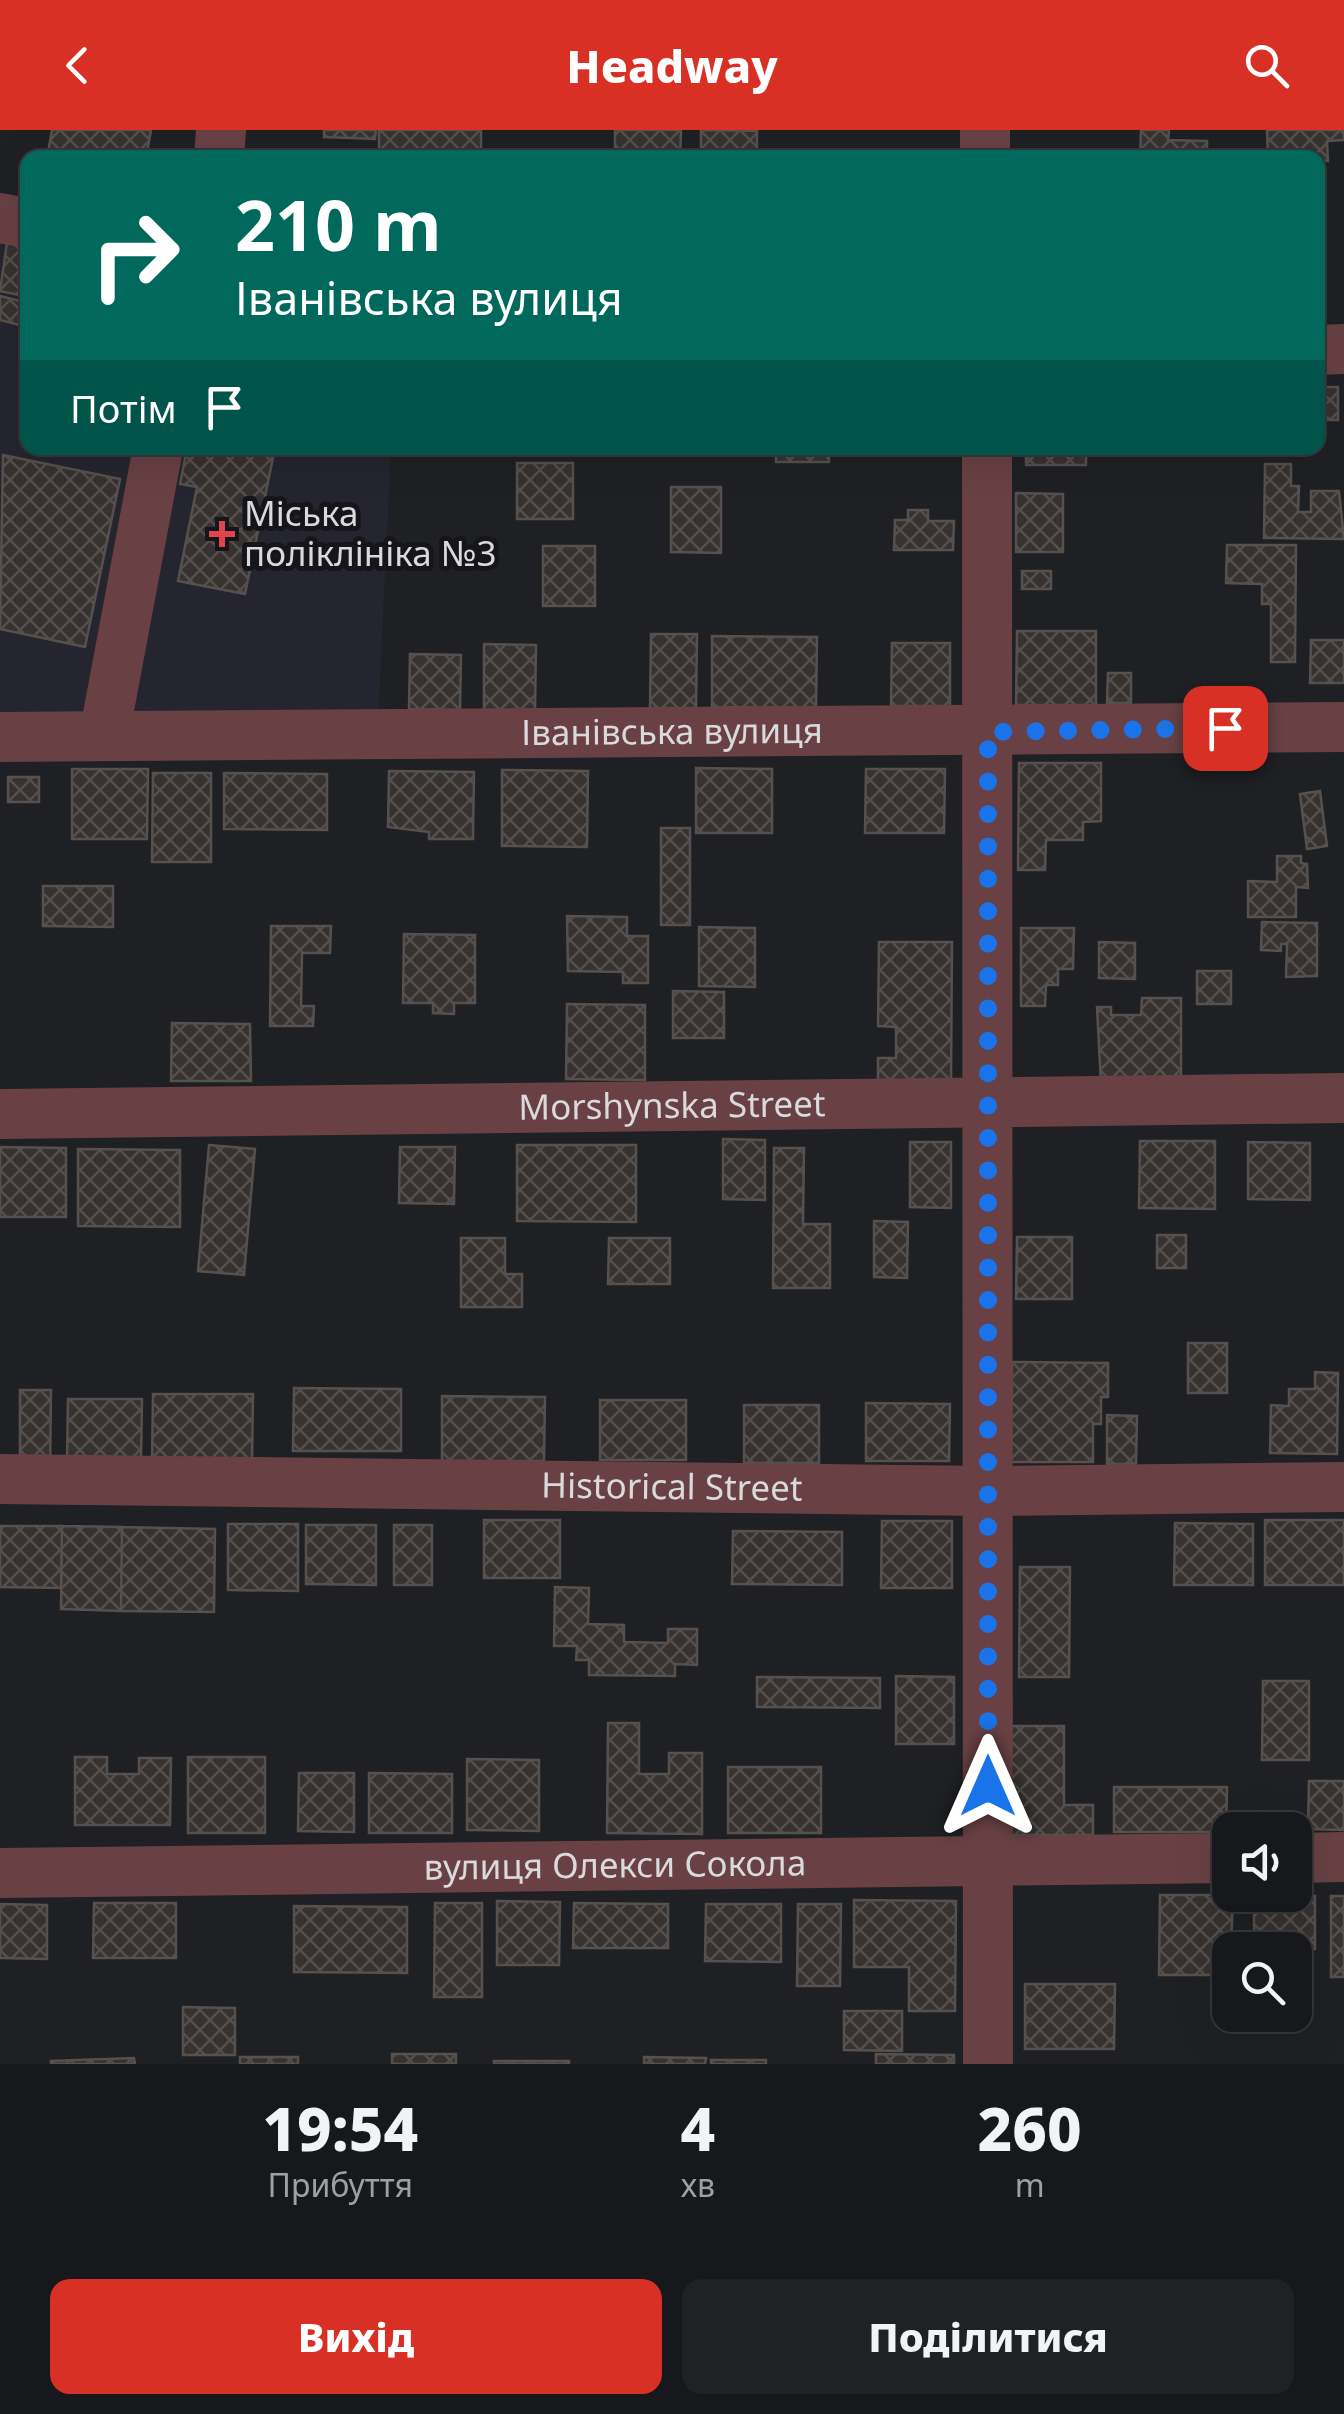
<!DOCTYPE html>
<html lang="uk">
<head>
<meta charset="utf-8">
<style>
	:root { --surface:#17181b; --page:#202124; --text:#f1f3f6; --muted:#9ea0a3; --line:#36373a; --accent:#d93025 }
	body { margin:0; font-family:"Noto Sans",sans-serif; background:var(--page); color:var(--text); height:100vh; display:flex; flex-direction:column; font-size:38px; white-space:nowrap }
	* { box-sizing:border-box; margin:0 }
	p { font-size:32px; color:var(--muted) }
	.icon { flex:none; width:55px; height:55px; fill:none; stroke:currentColor; stroke-width:2; stroke-linecap:round; stroke-linejoin:round }
	.map { position:relative; height:1934px; overflow:hidden }
	.drawer { display:flex; flex-direction:column; background:var(--surface); flex:1 }
	.drawer>* { flex:none }
	.guide { position:absolute; left:20px; top:20px; width:1305px; height:305px; border-radius:20px; box-shadow:0 10px 40px #0002,0 0 0 2px var(--line); background:#00695c; color:#fff; overflow:hidden }
	.tools { position:absolute; left:1212px; top:1682px; display:grid; gap:20px }
	.tools a { display:grid; place-items:center; width:100px; height:100px; border-radius:20px; background:var(--surface); box-shadow:0 10px 40px #0002,0 0 0 2px var(--line); font-size:50px }
	.pin { position:absolute; display:grid; place-items:center; width:85px; height:85px; color:#fff; margin:-42px; border-radius:20px; box-shadow:0 5px 15px #0006 }
	.me { position:absolute; width:110px; margin:-55px; rotate:0deg; stroke-linejoin:round; filter:drop-shadow(0 0 8px #0008) }
	.turn { display:flex; align-items:center; gap:35px; height:210px; padding:0 50px; font-size:45px }
	.turn .icon { width:130px; height:130px; stroke-width:2.5 }
	.turn b { display:block; font-size:70px; line-height:85px }
	.then { display:flex; align-items:center; height:95px; padding:0 50px; background:#0003; gap:20px; font-size:38px }
	.eta { display:flex; justify-content:space-evenly; align-items:center; height:170px; text-align:center }
	.eta b { font-size:60px; font-weight:800; line-height:70px }
	.cta { display:flex; gap:20px; margin-top:auto; padding:20px 50px }
	.cta a { flex:1; height:115px; border-radius:20px; background:var(--accent); color:#fff; font-size:40px; font-weight:800; line-height:115px; text-align:center }
	.cta a+a { background:var(--page); color:var(--text) }
	header { display:flex; justify-content:space-between; align-items:center; height:130px; padding:0 50px; background:var(--accent); color:#fff; font-size:45px; font-weight:800 }
	.map>svg:first-child { display:block }
</style>
</head>
<body>
<header><svg class="icon" aria-label="back" viewBox="0 0 24 24"><path d="M15 5l-7 7 7 7"/></svg>Headway<svg class="icon" aria-label="search" viewBox="0 0 24 24"><circle cx="10" cy="10" r="6"/><path d="M15 15l6 6"/></svg></header>
<div class="map">
<svg width="1344" height="1934" viewBox="0 0 1344 1934">
	<defs>
		<pattern id="building-cross-hatch" width="8" height="8" patternUnits="userSpaceOnUse" patternTransform="scale(2.5)"><rect width="8" height="8" fill="#37322f"/><path d="M0 0l8 8M0 8l8-8" fill="none" stroke="#534f4d"/></pattern>
	</defs>
	<rect width="100%" height="100%" fill="#1f2024"/>
	<path fill="#25252f" d="M0,102l27,5 1,211h363l-13,275 -378,3z"/>
	<path fill="url(#building-cross-hatch)" stroke="#56514e" stroke-width="2.5" d="M52,0h99l-5,28h-99z
		M324,0h52l-1,9 -51,-2z
		M379,0h102v28h-102z
		M615,0h66l-1,28h-65z
		M701,0l56,1v20h-13v7h-54v-8h11z
		M1141,0h28l-1,10 39,1v17h-67z
		M1267,0h77v10l-17,1 1,20 -60,-3z
		M8,106l20,5v56l-28,-6z
		M0,166l24,6 -5,23 -19,-5z
		M1318,257h20v33h-20z
		M187,318h88l-30,146 -67,-13 19,-94 -17,-3z
		M588,318h71v6l-71,-1z
		M776,318h53v14h-53z
		M1026,318h60v17h-60z
		M3,325l117,24 -35,168 -85,-18z
		M517,333h56v56h-56z
		M1265,334h26v22h8l-1,26h13v-21h28l5,48 -80,-1z
		M671,357h50v66l-50,-1z
		M1016,363l47,1v58h-47z
		M908,380h20v11h26l-1,29h-59l1,-30h13z
		M1227,415h69l-1,117h-24v-58h-9v-20l-36,-1z
		M543,416h52v60h-52z
		M1022,441h29v18h-29z
		M1017,501h79v74h-80z
		M651,504h46l-1,74h-46z
		M712,506l105,1 -1,71 -104,-1z
		M1311,510h33v43h-34z
		M892,513h58v63h-59z
		M484,514l52,1 -1,66h-51z
		M410,524l51,1 -1,55 -51,-1z
		M1108,543h23v30h-24z
		M1019,633h82v58l-18,1v18h-37l-1,30h-27z
		M696,638l76,1v64h-76z
		M72,639h76l-1,70h-75z
		M866,639h79l-1,64h-79z
		M502,640l86,1 -1,76 -85,-1z
		M389,641l85,1 -1,67h-44v-7l-41,-5z
		M153,643h58v89h-59z
		M224,643l103,1v56l-103,-1z
		M8,647h31v25h-31z
		M1320,661l7,55 -20,3 -7,-55z
		M661,698h29v97h-29z
		M1277,726h24v7l6,1 1,24 -12,-1v30h-48v-36l29,1z
		M43,756h70v41l-70,-1z
		M567,786l60,1v19h21v47h-25v-11l-55,-1z
		M1262,792l55,1v53l-31,1 1,-33h-6v7l-20,-1z
		M271,796h60l-1,27h-28l-1,53h13l-1,20h-43z
		M699,797l56,1v59l-56,-1z
		M1021,798h53l-1,41h-15v16h-12l-1,21h-24z
		M404,804l71,1v68h-21v11l-21,-1v-10h-30z
		M879,812h73l-1,143h-73v-27h18v-31l-18,-1z
		M1099,812l36,1v36l-36,-1z
		M1197,841h34v33h-34z
		M673,861l51,1v46h-51z
		M1142,868h39v87l-80,-1 -4,-77h14v8h30z
		M567,874l78,1v75l-79,-1z
		M172,893l78,1 1,57h-80z
		M723,1009l42,1v60l-42,-1z
		M1140,1011h75v68l-76,-1z
		M910,1012h41v66l-41,-1z
		M1248,1012l62,1v57l-62,-1z
		M209,1015l46,4 -11,126 -46,-4z
		M517,1015h119v77l-119,-1z
		M0,1017l66,1v69h-66z
		M400,1017h55l-1,57 -55,-1z
		M774,1018h30l-1,76h27v64h-57z
		M78,1019l102,1v77l-102,-1z
		M874,1091l34,1 -1,56 -33,-1z
		M1157,1105h29v33h-29z
		M1017,1107h55v62h-56z
		M461,1108h44v36h17v33h-61z
		M609,1108h61v46h-62z
		M1188,1213h39v50h-39z
		M1012,1232l96,1v34h-7v27h-8v38h-82z
		M1315,1242l23,1 -1,81 -67,-1 1,-48 18,1v-17h26z
		M294,1258l107,1v62h-108z
		M20,1260h31l-1,84h-30z
		M153,1264h100l-1,68 -100,-1z
		M442,1266l103,1 -1,64h-102z
		M68,1269h74l-1,62h-74z
		M600,1270h86v60h-86z
		M866,1273l84,1 -1,57h-83z
		M744,1275h75v58h-75z
		M1107,1285l30,1 -1,48h-29z
		M484,1390h76v58h-76z
		M1265,1390h79v65h-79z
		M882,1391h70v67h-71z
		M1175,1393l78,1v61h-79z
		M228,1394h70v67l-70,-1z
		M306,1395h70v60l-70,-1z
		M394,1395h38v60h-38z
		M0,1396h62l-1,62 -61,-1z
		M62,1396l60,1 -1,84 -60,-2z
		M122,1397l93,2 -1,83 -93,-1z
		M733,1401l109,1v53l-110,-1z
		M1020,1437h50l-1,110h-50z
		M555,1457l34,1 -1,36 36,1v17l44,1v-14h29v36l-22,-1v12l-86,-1v-15h-13l1,-14h-23z
		M896,1546l58,1v67h-58z
		M757,1547l123,1v30l-123,-1z
		M1263,1551h46v79h-47z
		M608,1593h31v51h30v-21h33v81l-95,-1z
		M1011,1596h53v79h29v30h-82z
		M75,1627h32v17h32v-16h32l-1,67h-95z
		M188,1627h77v76h-77z
		M467,1629l72,1v71l-72,-1z
		M728,1637h93v66h-93z
		M299,1643h55v59l-56,-1z
		M369,1643l83,1v59h-83z
		M1309,1651h35v49l-36,-1z
		M1114,1657h113l-1,45h-112z
		M1160,1765h73l-3,80h-71z
		M1254,1766h61v53l-61,-1z
		M1331,1766h13v81h-13z
		M854,1770l102,1 -1,110h-46v-44h-55z
		M497,1771l63,1 -1,63h-62z
		M94,1773h82v55h-83z
		M435,1773h47v94h-48z
		M574,1773l94,1v44h-95z
		M0,1774l47,1v54l-47,-1z
		M706,1774h75v58l-76,-1z
		M798,1774h43l-1,82h-43z
		M294,1776l113,1v66l-113,-1z
		M1025,1854h90l-1,65h-89z
		M183,1877l52,1v47h-52z
		M844,1881h58v40l-58,-1z
		M392,1924h64v10h-64z
		M876,1924l78,1v9h-78z
		M240,1927h58v7h-58z
		M644,1927l62,1 -1,6h-61z
		M134,1928l1,6h-84v-3z
		M711,1930h55v4h-55z
		M494,1931h75v3h-75z"/>
	<g fill="none" stroke-linecap="round" stroke-linejoin="round">
		<g stroke="#694144" stroke-width="50">
			<path d="M985,0v28"/>
			<path d="M219,28l2,-28"/>
			<path d="M0,88l28,5"/>
			<path d="M1318,220l26,-1"/>
			<path d="M987,318l1,1616"/>
			<path d="M104,606l54,-288"/>
			<path id="s1" d="M0,607l1344,-10"/>
			<path id="s2" d="M0,984l1344,-16"/>
			<path id="s3" d="M0,1349l986,12 358,-4"/>
			<path d="M1295,1728l49,-1"/>
			<path id="s4" d="M0,1743l1230,-15"/>
		</g>
	</g>
	<g fill="none" stroke-linecap="round" stroke-linejoin="round">
		<path stroke="#1a73e8" stroke-width="18" stroke-dasharray="0 32.4" d="M988,1656v-1054l237,-4"/>
	</g>
	<path fill="#e0444e" stroke="#16161a" stroke-width="4" d="M217 389h10v10h10v10h-10v10h-10v-10h-10v-10h10z"/>
	<g text-anchor="middle" stroke-width="10" stroke-linejoin="round" paint-order="stroke">
		<g font-size="35" fill="#dadadd" stroke="#16161a" text-anchor="start">
			<text x="244" y="396">Міська<tspan x="244" dy="40">поліклініка №3</tspan></text>
		</g>
		<g font-size="35" fill="#dadadd" stroke="#16161a">
			<text dy="12" stroke="none"><textPath href="#s1" startOffset="672">Іванівська вулиця</textPath></text>
			<text dy="12" stroke="none"><textPath href="#s2" startOffset="672">Morshynska Street</textPath></text>
			<text dy="12" stroke="none"><textPath href="#s3" startOffset="672">Historical Street</textPath></text>
			<text dy="12" stroke="none"><textPath href="#s4" startOffset="615">вулиця Олекси Сокола</textPath></text>
		</g>
	</g>
</svg>
<div class="tools">
<a><svg class="icon" aria-label="sound" viewBox="0 0 24 24"><path d="M4 9h4l5-4v14l-5-4H4zM17 9q2 3 0 6"/></svg></a>
<a><svg class="icon" aria-label="search" viewBox="0 0 24 24"><circle cx="10" cy="10" r="6"/><path d="M15 15l6 6"/></svg></a>
</div>
<div class="pin" style="left:1225px;top:598px;background:#d93025"><svg class="icon" aria-label="arrive" viewBox="0 0 24 24"><path d="M6 21V4h12l-3 4 3 4H6"/></svg></div>
<svg class="me" style="left:988px;top:1656px" viewBox="-20 -20 40 40"><path d="M0-17L14 15 0 8-14 15z" fill="#1a73e8" stroke="#fff" stroke-width="4"/></svg>
<div class="guide">
<div class="turn"><svg class="icon" aria-label="right" viewBox="0 0 24 24"><path d="M7 20v-9h11M14 6l5 5-5 5"/></svg><div><b>210 m</b>Іванівська вулиця</div></div>
<div class="then">Потім<svg class="icon" aria-label="arrive" viewBox="0 0 24 24"><path d="M6 21V4h12l-3 4 3 4H6"/></svg></div>
</div>
</div>
<section class="drawer">
<div class="eta">
<div><b>19:54</b><p>Прибуття</p></div>
<div><b>4</b><p>хв</p></div>
<div><b>260</b><p>m</p></div>
</div>
<div class="cta"><a>Вихід</a><a>Поділитися</a></div>
</section>
</body>
</html>
